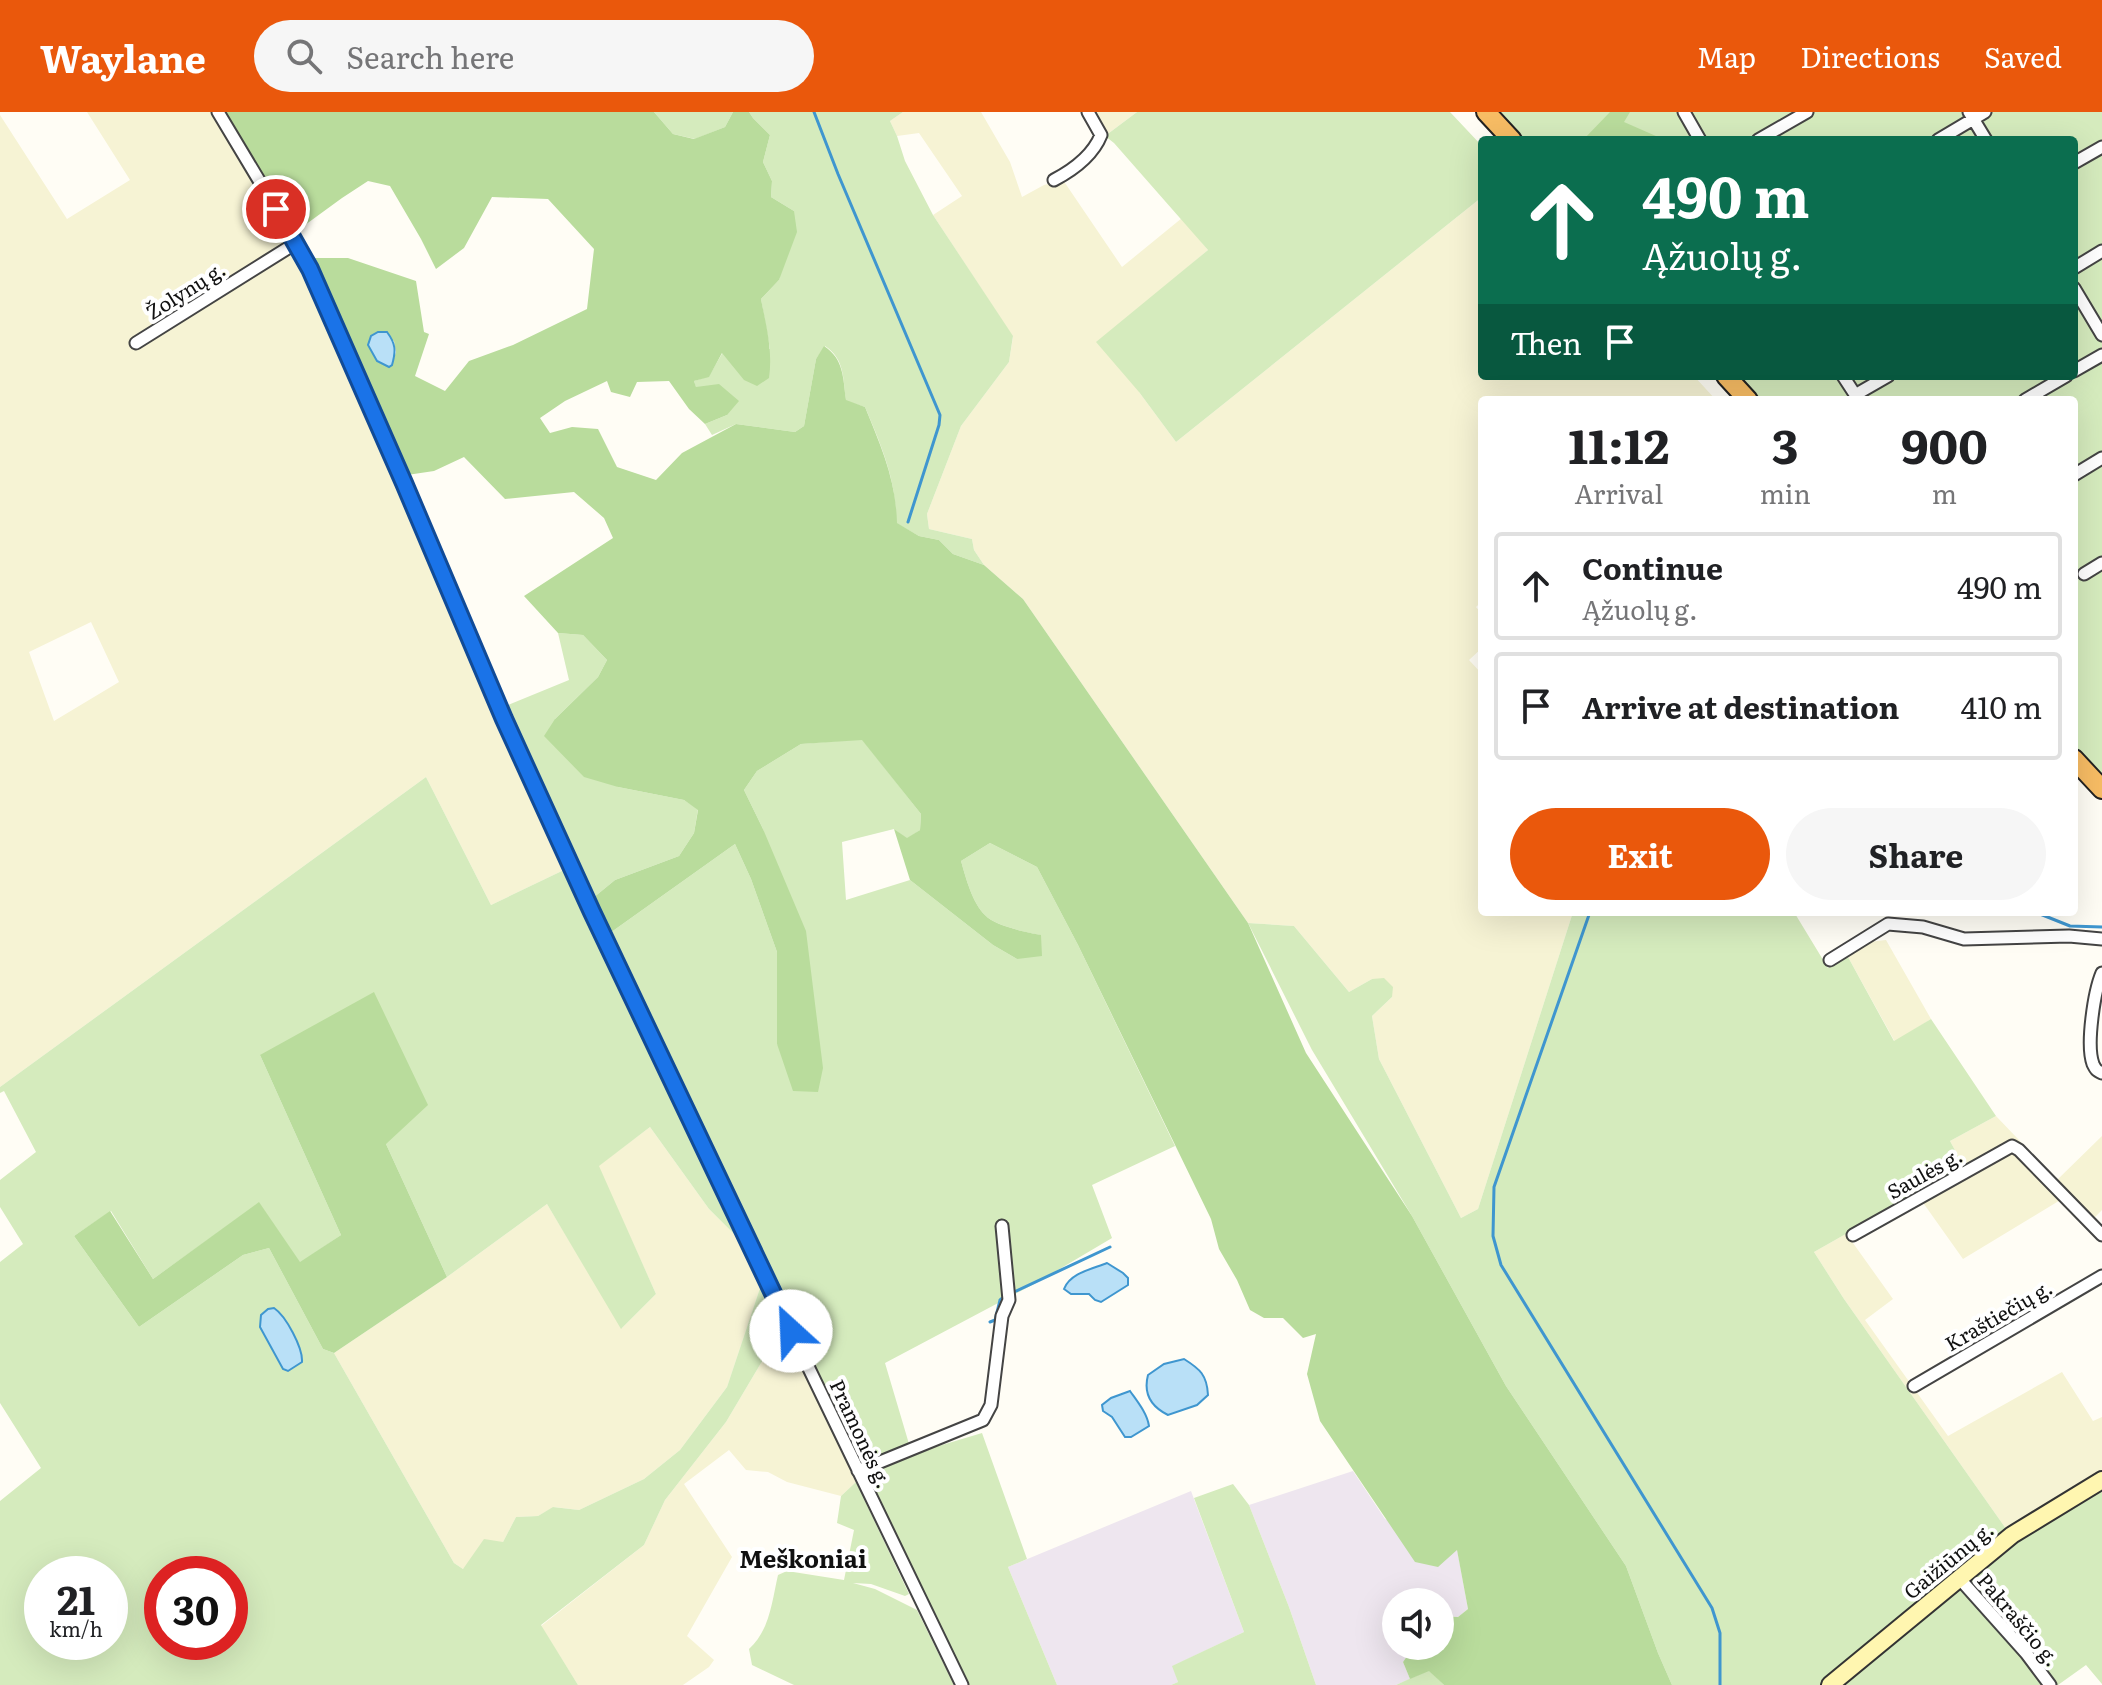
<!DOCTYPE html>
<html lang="en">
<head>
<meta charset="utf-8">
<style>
	:root { --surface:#fff; --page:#f6f6f6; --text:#202124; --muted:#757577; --line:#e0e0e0; --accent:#ea580c }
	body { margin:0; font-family:Literata,serif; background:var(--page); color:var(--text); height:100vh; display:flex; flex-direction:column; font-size:30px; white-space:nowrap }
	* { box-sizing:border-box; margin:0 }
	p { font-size:26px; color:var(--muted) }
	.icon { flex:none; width:44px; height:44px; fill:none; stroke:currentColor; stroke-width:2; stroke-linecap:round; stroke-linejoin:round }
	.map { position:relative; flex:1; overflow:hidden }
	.panel { position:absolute; left:1478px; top:284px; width:600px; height:520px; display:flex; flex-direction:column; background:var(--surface); border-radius:8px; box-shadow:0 8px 32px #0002 }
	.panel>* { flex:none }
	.banner { position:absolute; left:1478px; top:24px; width:600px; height:244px; border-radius:8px; box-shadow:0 8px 32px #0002; background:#0b6e4f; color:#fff; overflow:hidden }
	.fabs { position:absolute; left:1382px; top:1476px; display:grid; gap:16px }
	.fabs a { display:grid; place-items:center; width:72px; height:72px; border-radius:50%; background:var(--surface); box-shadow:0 8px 32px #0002; font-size:40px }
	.speed { position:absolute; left:24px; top:1444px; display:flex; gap:16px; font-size:40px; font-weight:700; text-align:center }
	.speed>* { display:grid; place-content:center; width:104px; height:104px; border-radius:50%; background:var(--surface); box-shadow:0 8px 32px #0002; line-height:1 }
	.speed small { font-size:20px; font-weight:400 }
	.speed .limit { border:12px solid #d22; background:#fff; color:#111 }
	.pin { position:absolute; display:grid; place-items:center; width:68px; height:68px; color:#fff; margin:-34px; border:4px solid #fff; border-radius:50%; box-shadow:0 2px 8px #0007 }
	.me { position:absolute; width:88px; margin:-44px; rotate:335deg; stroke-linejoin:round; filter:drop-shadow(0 0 6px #0008) }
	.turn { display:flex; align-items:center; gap:28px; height:168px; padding:0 32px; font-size:36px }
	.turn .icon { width:104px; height:104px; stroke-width:2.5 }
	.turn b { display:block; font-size:56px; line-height:68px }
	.then { display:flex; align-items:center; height:76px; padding:0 32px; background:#0003; gap:16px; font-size:30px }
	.eta { display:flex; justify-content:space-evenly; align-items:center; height:136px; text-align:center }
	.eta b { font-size:48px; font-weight:700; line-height:56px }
	.cta { display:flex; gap:16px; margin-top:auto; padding:16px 32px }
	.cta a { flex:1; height:92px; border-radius:48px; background:var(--accent); color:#fff; font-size:32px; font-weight:700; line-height:92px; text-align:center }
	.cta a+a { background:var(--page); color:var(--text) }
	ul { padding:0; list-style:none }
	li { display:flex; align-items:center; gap:24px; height:108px; margin:0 16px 12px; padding:0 16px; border:4px solid var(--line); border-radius:8px }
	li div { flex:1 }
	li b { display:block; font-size:30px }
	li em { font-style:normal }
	header { display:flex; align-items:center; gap:48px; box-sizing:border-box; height:112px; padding:0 40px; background:var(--accent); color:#fff }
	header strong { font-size:38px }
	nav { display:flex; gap:44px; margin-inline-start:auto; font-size:28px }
	.search { width:560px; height:72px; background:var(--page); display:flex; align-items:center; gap:20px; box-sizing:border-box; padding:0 28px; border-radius:44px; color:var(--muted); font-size:30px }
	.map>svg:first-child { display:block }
</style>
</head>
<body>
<header>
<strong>Waylane</strong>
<div class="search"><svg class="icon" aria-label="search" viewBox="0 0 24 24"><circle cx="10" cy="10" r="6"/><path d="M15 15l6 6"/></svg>Search here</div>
<nav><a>Map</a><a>Directions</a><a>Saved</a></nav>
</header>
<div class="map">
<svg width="2102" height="1573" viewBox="0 0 2102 1573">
	<rect width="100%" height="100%" fill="#fffdf5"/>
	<path fill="#eee6ef" d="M1353,1359l32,48 72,30 11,60 -10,8 -18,-1v-14h-44v44h18l-11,16 7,17 -14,6h-80l-27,-78 -40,-102z
		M1191,1379l53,141 -71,34 5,16 -7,3h-114l-49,-118z"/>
	<path fill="#f6f3d4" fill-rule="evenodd" d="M87,0h126l90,156 203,471 60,130 -75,36 -65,-128 -426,310v-972l67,104 63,-39zM91,510l28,60 -65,39 -25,-69z
		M903,0h78l29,50 12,35 22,-12 19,-5 59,87 60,-49 26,32 -59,50 -10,92 37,50 306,-245v179h212l22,24h-234v201l-6,6 6,7v34l-13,12 13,14v238h91l-95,297 -17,9 -82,-159 -7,-43 20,-19 -20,-18 -23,13 -55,-66 -46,-3 -225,-324 -39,-34 -10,-15 -2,-11 -43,-10 -2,-15 34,-88 48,-64 4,-25 -80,-122 29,-19 -43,-63 -22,3 -7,-15z
		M1086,0h51l-32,24z
		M1886,828l45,79 -36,23 -47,-85 21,-15z
		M1996,1004l61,64 45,-44v74l-15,15 -25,-26 -99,60 -44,-62 -71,39 45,63 -28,21 83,116 114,-64 31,49 9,-4v57l-93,59 -165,-234 -30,-47 150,-85 -14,-26z
		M650,1015l59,82 31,31 21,45 -34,102 -47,63 -36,29 -65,31 -25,-3 -16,9 -22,1 -13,25 -40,27 -9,-6 -120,-210 113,-76 100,-73 75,124 34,-34 -58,-128z
		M786,1241l10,2 60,127 -15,14 -54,-14 -19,-10 -22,-2 -17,-20 -45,34 48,73 -45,79 27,24 -5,7 -26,18h-105l-37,-59 103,-81 21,-45 61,-78 38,-64z"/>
	<path fill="#d5ebbd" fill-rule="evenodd" d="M654,0h79l-8,15 -30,12 -22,-5z
		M749,0h154l-13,9 7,15 8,25 28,54 80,121 -4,26 -48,64 -34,88 2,15 43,10 2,11 10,15 -31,-11 -14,-14 -20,-4 -23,-13c1,-42 -15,-78 -31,-116l-19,-6c-3,-22 -1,-42 -21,-55l-9,13 -12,67 -9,6 -59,-8 -24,11 -7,-11 22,-9 -31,-27 -2,-7 15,-5 14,-24 47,-3 -9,-50 18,-19 15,-69 -23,-14 1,-16 -9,-19 7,-27 -17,-17z
		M1137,0h313l32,34v51l-306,245 -37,-50 -43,-50 112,-92 -94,-107 -9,-7z
		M1498,0h604v669l-28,-30v-351h-316l-22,-24h338v-236h-551z
		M558,521l25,2 24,25 -9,17 -43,42 63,68 66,13 14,9 -4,24 -15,23 -64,24 -22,18 -90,-191 66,-27z
		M862,627l59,75 -1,16 -13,9 -13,-10 -52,13 4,58 64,-20 83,65 24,14 23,-24c-14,-3 -45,-9 -55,-20 -13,-13 -19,-37 -24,-54l29,-18 47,24 41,78 97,201 -83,39 20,53 -76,45 -151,80 27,91 70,-21 45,126 -19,8 49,118h-89l-233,-484 -125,-268 125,-89 16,35 26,73v92l40,48 -54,-263 -19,-39 13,-19 44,-27z
		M426,665l65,128 75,-36 174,371 -31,-31 -59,-82 -51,39 57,128 -35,35 -74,-125 -100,73 -61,-133 -126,-89 81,180 -41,28 -41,-60 -106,76 -42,-68 -37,25 65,91 104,-72 26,-7 54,101 11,4 120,210 9,6 21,-30 19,3 13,-25 22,-1 15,-9 26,3 65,-31 36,-29 47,-63 34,-102 35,70 -10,-2 -22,5 -38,64 -61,78 -21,45 -103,80 37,60h-578v-184l41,-33 -41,-65v-141l23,-18 -23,-37v-27l36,-28 -32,-61 -4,2v-6zM42,1462h68v68h-68zM162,1462h68v68h-68z
		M1573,800h221l34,56 20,-11 46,84 37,-22 65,97 -46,25 14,26 -150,85 30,47 165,234 -133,106 -54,46h-150l-14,-32 -32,-87 -120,-180 -94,-170 -100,-166 -64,-127 46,3 55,66 23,-13 12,-1 9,9 -1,10 -20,19 7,43 82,159 17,-9z
		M856,1370l53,112 -4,2 -34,-12 -18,-1 22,6 42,21 37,75h-160l-42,-20 -3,-16c21,-19 23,-48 29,-74l9,-4 57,9 10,-50 -17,-7 4,-27z
		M1233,1372l16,21 40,102 27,78h-145l7,-3 -6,-16 72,-34 -50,-134z
		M2102,1373v199l-16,-19 -28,20h-220l176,-143z
		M1429,1558l15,15h-48z"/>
	<path fill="#b9dc9c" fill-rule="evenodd" d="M226,0h428l19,22 21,5 31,-12 8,-15h16l4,6 17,17 -7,27 9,19 -1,16 23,14 3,21 -18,48 -18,19c5,26 12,52 8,79l-12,8 -13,-6 -22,-27 -13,24 -15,4 2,6 23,-3 20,17 -12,14 -22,9 -16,-15 -20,-28 -32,1 -7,15 -19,-5 -4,-11 -42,20 -25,17 10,15 22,-6 26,2 19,38 39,13 26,-27 54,-29 59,8 9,-6 12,-67 8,-13c20,13 19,32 22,54l19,7c16,39 31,73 32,116l22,13 20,4 14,14 31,11 39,34 225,324 58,130 106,163 94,170 120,180 32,87 14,32h-228l-15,-14 -19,8 -7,-17 11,-16h26v-30l18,1 10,-8 -11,-59 -19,17 -23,-5 -95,-141 -13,-47 9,-40 -13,4 -20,-20h-19l-14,-8 -13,-30 -18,-31 -8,-30 -133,-274 -41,-78 -47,-24 -29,18c5,17 11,41 24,54 10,11 41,17 56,20l1,21 -25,3 -24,-14 -83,-65 -16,-51 13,9 13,-8 1,-16 -59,-74 -61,4 -44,27 -13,19 19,39 43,102 17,137 -5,24 -25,-1 -16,-47v-92l-26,-73 -16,-35 -125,89 -17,-35 22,-18 64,-24 15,-23 4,-23 -14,-10 -66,-13 -34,-10 -40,-41 11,-17 43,-42 9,-17 -24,-25 -25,-2 -34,-37 89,-58 -9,-20 -30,-26 -69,7 -41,-42 -30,14 -27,4 -97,-217h38l68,23 8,51 5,2 -14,42 30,15 24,-30 44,-16 74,-36 7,-60 -46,-50 -56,-2 -28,51 -28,21 -15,-30 -31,-53 -22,-5 -26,17 -48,35zM378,220l16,9 2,11 -4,13 -24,-20 3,-9z
		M1610,0h20l-6,10 41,18h-82z
		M374,880l54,113 -42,39 61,133 -113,76 -11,-4 -54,-101 -26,7 -104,72 -65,-91 36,-25 43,68 106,-77 41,60 41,-27 -81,-180z"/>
	<path fill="#b9e0f7" stroke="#3f96cf" stroke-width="2" d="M378,220h9c9,12 9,19 5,33l-3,2 -12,-6 -9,-16 3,-9z
		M1107,1151l16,10 5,5v7l-27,17 -6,-2 -6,-6h-18l-7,-5c6,-16 28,-20 43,-26z
		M274,1196c12,8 29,40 28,54l-14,9 -5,-2 -23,-42 1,-12 7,-6z
		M1184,1247c16,10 23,16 24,36l-11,10 -29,10c-16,-8 -25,-21 -20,-40l16,-11z
		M1130,1279c7,10 17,22 19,35l-18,11h-6l-13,-20 -9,-6 -1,-6 9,-7z"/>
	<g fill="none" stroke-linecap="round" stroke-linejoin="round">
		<path stroke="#3f96cf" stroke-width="3" d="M814,0l24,62 102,241 -1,10 -31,97
			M1590,800l-96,275 -1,49 8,29 211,343 8,25v52
			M2035,800l35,14 32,1
			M1012,1181l98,-46
			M990,1210l5,-2 5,-20 5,-4"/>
		<g stroke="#444" stroke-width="15">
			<path id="minor" d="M218,0l72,120 20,37 84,190 110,260 88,193 138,293 232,480
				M1684,0l16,28
				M1969,0l17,28
				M1758,28l49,-28
				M1938,28l47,-28
				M2074,51l28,-16
				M1054,68c19,-10 39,-25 47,-45l-13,-23
				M2074,156l28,-17
				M2074,176l28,47
				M136,231l160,-100
				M2074,259l28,-16
				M1843,264l15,23
				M1855,283l33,-19
				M2025,288l41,-24
				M2074,363l28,-17
				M2084,462l18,-11
				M1830,848l58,-36 35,3 41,12 105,-3 33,3
				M2102,861c-8,19 -16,72 -9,91 3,6 3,6 9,9
				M1853,1123l159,-89 7,4 83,85
				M1914,1274l188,-110
				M858,1359l125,-51 8,-15 11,-89 7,-16 -7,-74
				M1959,1466l67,75 24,32"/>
		</g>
		<g stroke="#333" stroke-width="20">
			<path id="secondary" d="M1830,1573l182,-150 90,-55"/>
		</g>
		<g stroke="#222" stroke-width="22">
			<path id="trunk" d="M1486,0l26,28
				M1726,264l22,24
				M2074,647l28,30"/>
		</g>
		<use href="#minor" stroke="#fff" stroke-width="11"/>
		<use href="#secondary" stroke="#fff6b0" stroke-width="16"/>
		<use href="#trunk" stroke="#f7bc64" stroke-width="18"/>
	</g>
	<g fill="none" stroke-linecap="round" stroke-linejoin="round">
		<g stroke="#114b97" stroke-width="20">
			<path id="route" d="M276,97l34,60 94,214 100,236 88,193 199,419"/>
		</g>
		<use href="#route" stroke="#1a73e8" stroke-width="14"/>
	</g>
	<g text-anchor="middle" stroke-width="8" stroke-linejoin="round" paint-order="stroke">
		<g font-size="20" fill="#111" stroke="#fff">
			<text transform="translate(186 179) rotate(-32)" y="7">Žolynų g.</text>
			<text transform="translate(1925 1062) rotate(-29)" y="7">Saulės g.</text>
			<text transform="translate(1999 1204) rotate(-30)" y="7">Kraštiečių g.</text>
			<text transform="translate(860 1322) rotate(65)" y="7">Pramonės g.</text>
			<text transform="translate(1949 1449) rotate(-39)" y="7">Gaižiūnų g.</text>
			<text transform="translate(2018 1508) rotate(50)" y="7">Pakraščio g.</text>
		</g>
		<g font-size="24" font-weight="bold" fill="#111" stroke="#fff">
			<text x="803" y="1456">Meškoniai</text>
		</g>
	</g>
</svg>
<div class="fabs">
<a><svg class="icon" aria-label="sound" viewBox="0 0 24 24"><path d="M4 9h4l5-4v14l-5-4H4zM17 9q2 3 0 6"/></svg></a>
</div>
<div class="speed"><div>21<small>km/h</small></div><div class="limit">30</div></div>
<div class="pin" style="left:276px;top:97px;background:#d93025"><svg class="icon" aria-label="arrive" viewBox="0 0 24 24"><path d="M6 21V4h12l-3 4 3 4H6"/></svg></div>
<svg class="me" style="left:791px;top:1219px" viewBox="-20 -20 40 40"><circle r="19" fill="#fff"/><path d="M0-13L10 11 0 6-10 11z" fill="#1a73e8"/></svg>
<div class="banner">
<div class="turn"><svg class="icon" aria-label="ahead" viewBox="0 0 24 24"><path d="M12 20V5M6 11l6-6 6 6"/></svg><div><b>490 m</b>Ąžuolų g.</div></div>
<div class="then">Then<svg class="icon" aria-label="arrive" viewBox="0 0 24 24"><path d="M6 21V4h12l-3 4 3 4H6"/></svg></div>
</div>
<section class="panel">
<div class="eta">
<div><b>11:12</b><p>Arrival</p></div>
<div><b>3</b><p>min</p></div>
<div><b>900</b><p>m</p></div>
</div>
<ul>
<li><svg class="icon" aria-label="ahead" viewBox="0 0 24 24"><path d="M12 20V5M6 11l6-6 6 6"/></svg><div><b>Continue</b><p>Ąžuolų g.</p></div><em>490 m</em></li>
<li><svg class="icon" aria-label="arrive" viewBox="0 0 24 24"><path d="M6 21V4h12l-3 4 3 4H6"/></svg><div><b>Arrive at destination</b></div><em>410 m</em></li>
</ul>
<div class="cta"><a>Exit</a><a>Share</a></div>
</section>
</div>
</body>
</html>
